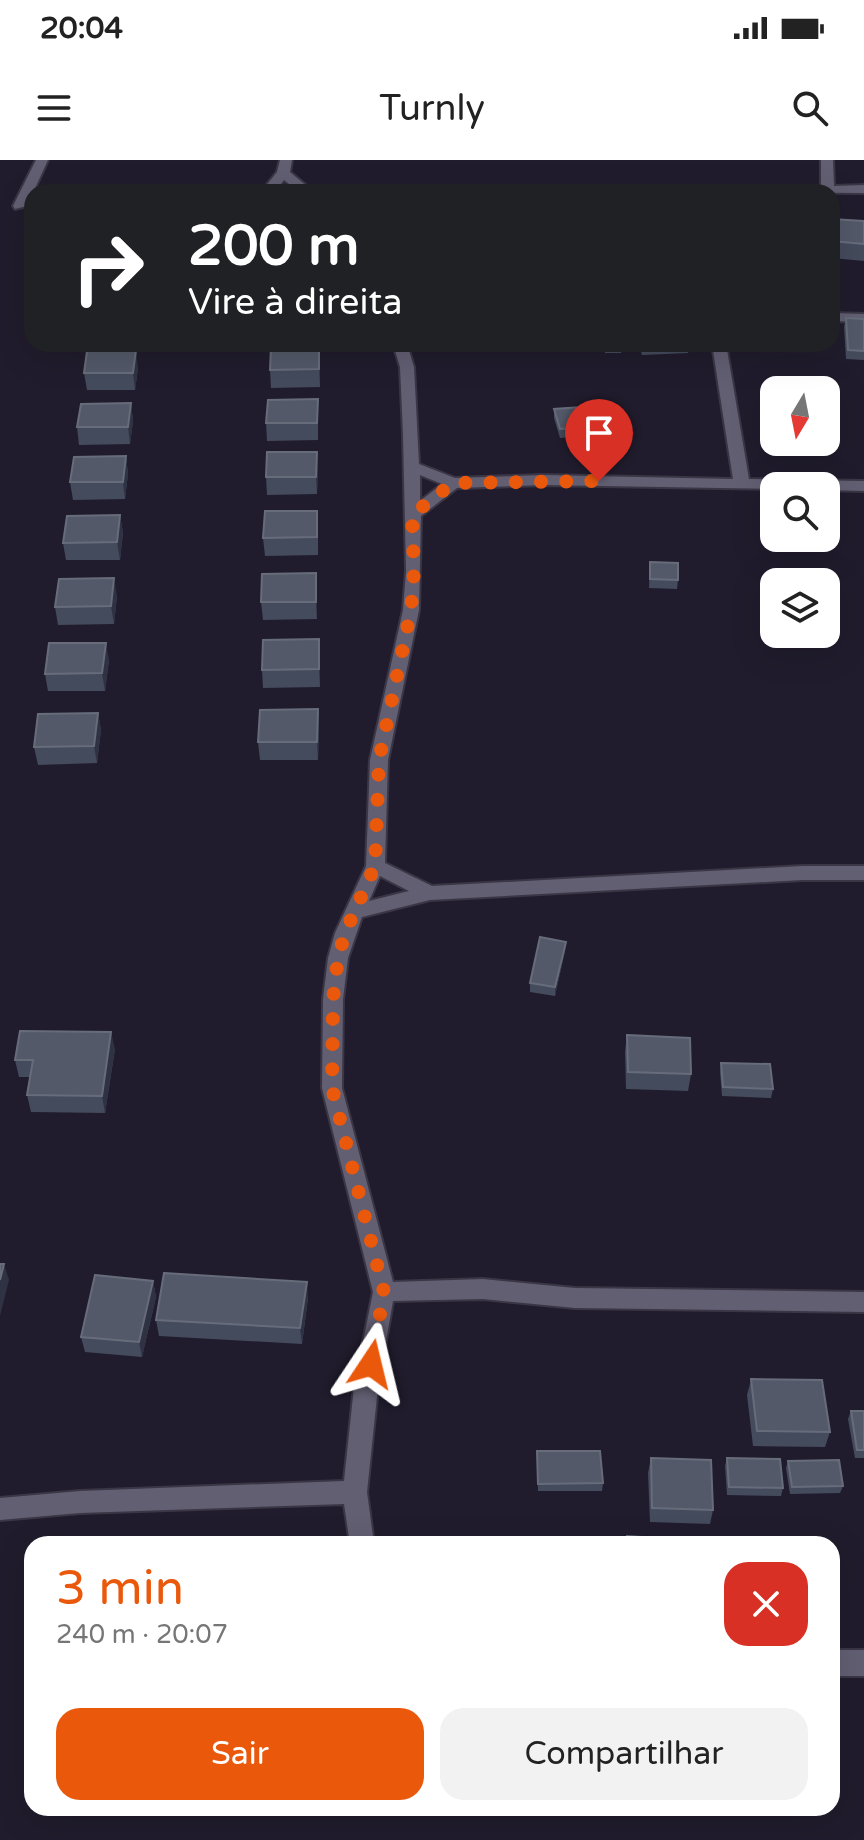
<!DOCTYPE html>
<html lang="pt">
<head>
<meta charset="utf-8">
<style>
	:root { --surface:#fff; --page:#f2f2f2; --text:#222; --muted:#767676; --accent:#ea580c }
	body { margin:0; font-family:"Varela Round",sans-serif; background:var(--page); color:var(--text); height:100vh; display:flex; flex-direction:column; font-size:30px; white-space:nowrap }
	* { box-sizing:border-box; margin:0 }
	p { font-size:26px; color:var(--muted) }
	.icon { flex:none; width:44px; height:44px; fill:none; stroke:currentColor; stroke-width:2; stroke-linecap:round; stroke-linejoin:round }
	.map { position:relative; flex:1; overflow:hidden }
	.drawer { position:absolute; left:24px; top:1376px; width:816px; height:280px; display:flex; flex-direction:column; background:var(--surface); border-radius:24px; box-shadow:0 8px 32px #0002 }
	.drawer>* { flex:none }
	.top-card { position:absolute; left:24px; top:24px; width:816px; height:168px; border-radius:24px; box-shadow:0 8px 32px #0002; background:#202124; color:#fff; overflow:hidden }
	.needle { width:52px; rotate:190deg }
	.tools { position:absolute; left:760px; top:216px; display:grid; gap:16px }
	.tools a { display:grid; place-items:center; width:80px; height:80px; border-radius:16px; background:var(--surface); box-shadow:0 8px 32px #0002; font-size:40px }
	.pin { position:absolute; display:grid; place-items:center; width:68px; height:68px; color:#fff; margin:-82px -34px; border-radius:50% 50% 50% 0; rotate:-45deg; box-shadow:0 0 8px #0007 }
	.pin .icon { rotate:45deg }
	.me { position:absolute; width:88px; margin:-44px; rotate:10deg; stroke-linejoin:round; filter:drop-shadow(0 0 6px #0008) }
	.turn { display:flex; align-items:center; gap:28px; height:168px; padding:0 32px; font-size:36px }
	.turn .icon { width:104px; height:104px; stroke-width:2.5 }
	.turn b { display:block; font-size:56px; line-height:68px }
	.round { display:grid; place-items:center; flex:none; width:84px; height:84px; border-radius:24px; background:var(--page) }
	.overview { display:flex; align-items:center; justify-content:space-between; height:136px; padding:0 32px }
	h1 { font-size:48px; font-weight:600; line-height:60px; color:var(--accent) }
	.button { display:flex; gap:16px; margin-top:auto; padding:16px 32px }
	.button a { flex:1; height:92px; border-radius:24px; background:var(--accent); color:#fff; font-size:32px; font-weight:600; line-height:92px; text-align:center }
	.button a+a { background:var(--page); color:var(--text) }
	.status { display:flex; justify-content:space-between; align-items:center; height:56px; padding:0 40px; background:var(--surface); direction:ltr }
	.status svg { height:22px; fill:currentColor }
	header { display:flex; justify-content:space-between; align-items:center; height:104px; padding:0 32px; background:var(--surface); font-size:36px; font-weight:600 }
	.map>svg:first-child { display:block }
</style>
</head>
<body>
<div class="status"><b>20:04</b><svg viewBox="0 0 49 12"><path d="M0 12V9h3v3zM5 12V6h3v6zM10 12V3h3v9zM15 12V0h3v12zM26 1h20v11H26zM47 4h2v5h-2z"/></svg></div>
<header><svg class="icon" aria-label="menu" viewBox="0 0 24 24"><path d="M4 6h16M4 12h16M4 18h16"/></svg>Turnly<svg class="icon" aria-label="search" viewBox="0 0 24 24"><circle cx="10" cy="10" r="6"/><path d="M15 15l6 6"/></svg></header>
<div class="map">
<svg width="864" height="1680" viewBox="0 0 864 1680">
	<rect width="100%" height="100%" fill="#201c2d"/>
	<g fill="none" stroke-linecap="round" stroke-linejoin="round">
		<g stroke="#3a3645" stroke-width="4">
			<path id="minor" d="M36,0h12l-21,46 -12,3 -2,-3z
				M280,0h12l-2,12 24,20h-15l-15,-12 -9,12h-14l16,-20z
				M821,0h12l1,26 30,-1v8l-120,-1 7,-4 70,-2z
				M832,153l32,1v8l-32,-1z
				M393,184h14l7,23 5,97 36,14 88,-3 190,4 -21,-135h14l23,135 115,2v10l-38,-1v-4h-52v3l-231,-4 -86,3 -36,28 -2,94 -31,150 -3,103 47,23 370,-20h62v14h-62l-372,20 -68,17 -14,41 -5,41 -1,89 51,194 90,-3 92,9 289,4v20l-289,-4 -92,-9 -90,2 -15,86 -11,105 7,52h-24l-6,-40 -264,9 -80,7v-22l80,-7 264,-10 10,-94 19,-95 -51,-204 1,-89 5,-41 7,-25 31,-67 4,-106 33,-150 3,-39 -3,-137 -3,-67zM420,315l22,9 -22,17zM380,716l29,15 -40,10z
				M832,1490h32v26h-32z"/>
		</g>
		<use href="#minor" fill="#635f73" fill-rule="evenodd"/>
	</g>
	<path fill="#444b5c" d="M832,59l32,2v40l-32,-3z
		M846,158l18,1v41l-18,-1 -2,-32z
		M604,184h18l-1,9h-16z
		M639,184h50l-1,9 -46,2z
		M319,187l1,40 -49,1 -1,-18z
		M138,208l-3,22h-48l-3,-17z
		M318,239v41l-51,1 -1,-18z
		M131,243l2,18 -3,23 -51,1 -2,-18z
		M554,249l34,18v9l-28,2 -6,-20z
		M126,296l2,18 -3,25 -52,1 -3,-18z
		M318,309l-1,25 -50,1 -1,-18z
		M120,355l3,18 -3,27h-54l-3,-17z
		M318,368v27l-53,1 -2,-18z
		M650,402l28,18 -1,9 -28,-1z
		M316,413l1,46 -54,1 -2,-18z
		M117,436l-3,28 -56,1 -3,-18z
		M320,497v30l-57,1 -1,-18z
		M109,500l-4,31h-57l-3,-17z
		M318,549l1,18 -1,33h-58l-2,-18z
		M98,553l3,17 -4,33 -59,2 -4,-18z
		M566,782l-1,9 -10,45 -25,-4v-9z
		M627,875l64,39 -3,17 -62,-2 -1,-37z
		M115,889l-10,64 -74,-1 -4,-17 3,-18h-11l-4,-17z
		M721,903l52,26 -2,9 -49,-2 -2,-24z
		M153,1121l3,16 -14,60 -57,-5 -4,-15z
		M308,1138l-6,46 -143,-8 -3,-16z
		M751,1220l79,52 -5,15 -72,-1 -6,-51z
		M851,1251h13v47h-9l-7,-39z
		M537,1291l66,32 -1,8h-64z
		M651,1298l62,52 -3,14 -60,-2 -2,-49z
		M727,1298l56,30 -2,8 -54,-1 -2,-29z
		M788,1301l55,25 -3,7 -50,1 -4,-26z"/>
	<path fill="#2f3243" d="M136,190l2,18 -3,22 -2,-17z
		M131,243l2,18 -3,23 -2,-17z
		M317,292l1,17 -1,25 -1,-17z
		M126,296l2,18 -3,25 -2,-17z
		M120,355l3,18 -3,27 -3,-18z
		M316,413l1,18v28l-1,-17z
		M114,418l3,18 -3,28 -3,-18z
		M319,479l1,18v30l-1,-18z
		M106,483l3,17 -4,31 -3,-18z
		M318,549l1,18 -1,33 -1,-18z
		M98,553l3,17 -4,33 -3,-17z
		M566,782l-1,9 -10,45v-9z
		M111,872l4,17 -10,64 -3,-17z
		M4,1104l5,16 -9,36v-36z
		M153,1121l3,16 -14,60 -3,-15z
		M307,1122l1,16 -6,46 -2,-16z"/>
	<path fill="#535969" stroke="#676c7b" stroke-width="2" d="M832,59l32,2v23l-32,-3z
		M846,158l18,1v32l-16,-1z
		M642,184h41l-40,2z
		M271,187h48v22l-49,1z
		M136,190l-3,23h-49l3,-22z
		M318,239l-1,24h-51l2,-23z
		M131,243l-3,24h-51l4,-23z
		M582,247l6,20 -28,2 -6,-20z
		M267,292h50l-1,25h-50z
		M126,296l-3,26h-53l4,-25z
		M265,351h52v26l-54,1z
		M120,355l-3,27 -54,1 4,-27z
		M650,402l28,1v17l-28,-1z
		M316,413v29h-55l1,-28z
		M114,418l-3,28 -56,1 4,-28z
		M319,479v30l-57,1 1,-30z
		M49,483h57l-4,30 -57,1z
		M318,549l-1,33h-59l2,-32z
		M98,553l-4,33 -60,1 4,-33z
		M540,777l26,5 -11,45 -25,-4z
		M20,871l91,1 -9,64 -75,-1 6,-35h-18z
		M627,875l63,3 1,36 -63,-2z
		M721,903l49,1 3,25 -50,-2z
		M0,1104h4l-4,16z
		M164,1113l143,9 -7,46 -144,-8z
		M95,1115l58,6 -14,61 -58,-5z
		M751,1219l71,1 8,52 -73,-1z
		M851,1251h13v39h-7z
		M537,1291h63l3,32 -65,1z
		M651,1298l60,2 2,50 -61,-2z
		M727,1298l53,1 3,29 -54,-1z
		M839,1300l4,26 -51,1 -4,-26z
		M627,1376l29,2v6h-29z"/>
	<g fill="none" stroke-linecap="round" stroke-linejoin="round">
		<path stroke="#ea580c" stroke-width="14" stroke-dasharray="0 25.2" d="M371,1204l13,-72 -52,-204 1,-89 5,-41 7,-25 30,-67 4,-106 32,-150 3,-39 -2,-56 41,-32 146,-2"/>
	</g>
</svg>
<div class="tools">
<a><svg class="needle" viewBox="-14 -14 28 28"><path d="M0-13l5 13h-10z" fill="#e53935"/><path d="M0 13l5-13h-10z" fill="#767676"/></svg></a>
<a><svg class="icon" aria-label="search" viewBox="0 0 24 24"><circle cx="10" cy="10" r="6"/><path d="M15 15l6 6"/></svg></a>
<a><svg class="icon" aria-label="layers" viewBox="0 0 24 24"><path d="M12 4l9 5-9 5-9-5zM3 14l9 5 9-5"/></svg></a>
</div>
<div class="pin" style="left:599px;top:321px;background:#d93025"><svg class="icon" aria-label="arrive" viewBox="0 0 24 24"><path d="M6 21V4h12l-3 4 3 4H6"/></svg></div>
<svg class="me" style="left:371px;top:1204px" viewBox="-20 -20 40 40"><path d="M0-17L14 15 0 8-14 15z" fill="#ea580c" stroke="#fff" stroke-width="4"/></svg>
<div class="top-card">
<div class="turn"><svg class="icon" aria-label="right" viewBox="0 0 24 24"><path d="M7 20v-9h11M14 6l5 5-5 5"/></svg><div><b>200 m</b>Vire à direita</div></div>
</div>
<section class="drawer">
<div class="overview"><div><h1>3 min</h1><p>240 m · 20:07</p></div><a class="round" style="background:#d93025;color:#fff"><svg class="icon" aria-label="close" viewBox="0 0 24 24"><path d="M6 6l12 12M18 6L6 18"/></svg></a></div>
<div class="button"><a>Sair</a><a>Compartilhar</a></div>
</section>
</div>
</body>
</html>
